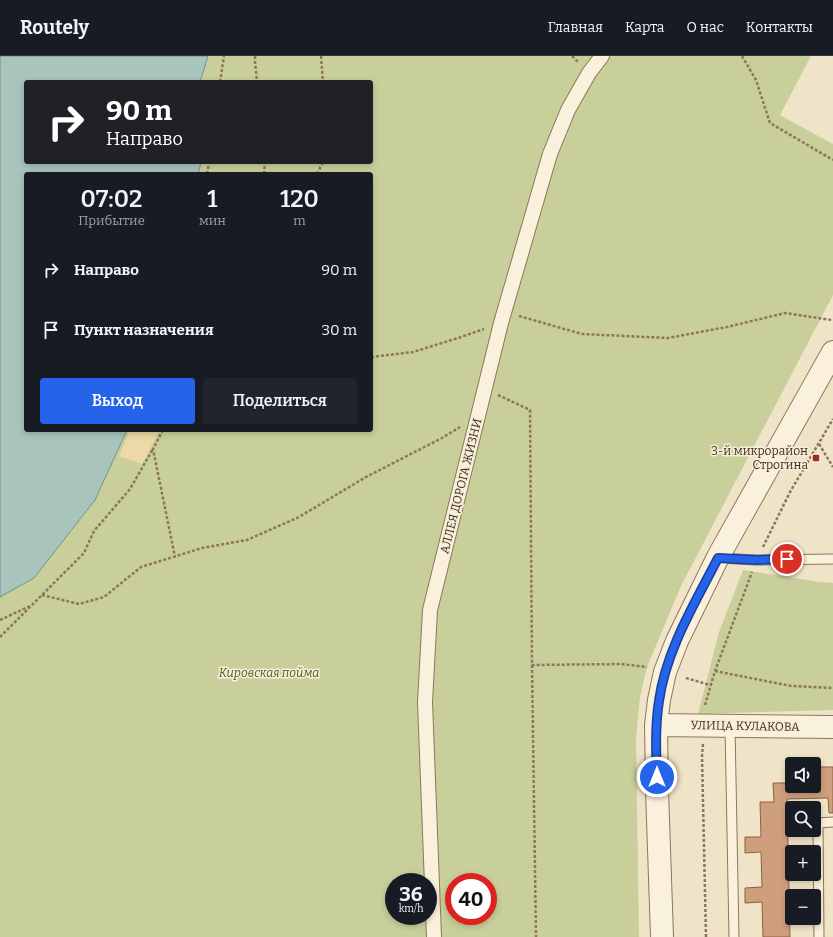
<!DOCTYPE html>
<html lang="ru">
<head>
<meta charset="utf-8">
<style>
	:root { --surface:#171b24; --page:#20242c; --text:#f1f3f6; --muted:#9ea1a6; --line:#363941; --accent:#2563eb }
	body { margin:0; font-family:Bitter,serif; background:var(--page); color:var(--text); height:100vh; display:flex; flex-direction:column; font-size:15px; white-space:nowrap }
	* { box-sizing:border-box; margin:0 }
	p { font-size:13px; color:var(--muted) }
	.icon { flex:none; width:22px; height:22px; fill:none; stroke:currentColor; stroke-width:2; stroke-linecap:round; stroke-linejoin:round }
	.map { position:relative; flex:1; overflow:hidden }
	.drawer { position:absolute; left:24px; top:116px; width:349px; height:260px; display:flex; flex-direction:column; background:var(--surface); border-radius:4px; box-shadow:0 2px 6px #0003 }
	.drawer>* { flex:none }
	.banner { position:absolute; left:24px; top:24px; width:349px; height:84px; border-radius:4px; box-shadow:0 2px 6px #0003; background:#202124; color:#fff; overflow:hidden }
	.tools { position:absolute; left:785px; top:701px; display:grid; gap:8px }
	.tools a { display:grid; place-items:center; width:36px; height:36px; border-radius:4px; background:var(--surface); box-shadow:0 2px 6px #0003; font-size:20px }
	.speed { position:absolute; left:385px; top:817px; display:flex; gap:8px; font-size:20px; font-weight:700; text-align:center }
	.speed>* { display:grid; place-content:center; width:52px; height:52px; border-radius:50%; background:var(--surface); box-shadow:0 2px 6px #0003; line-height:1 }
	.speed small { font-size:10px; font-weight:400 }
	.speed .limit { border:6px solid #d22; background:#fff; color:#111 }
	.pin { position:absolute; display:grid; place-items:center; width:34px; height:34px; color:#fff; margin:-17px; border:2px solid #fff; border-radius:50%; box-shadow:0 1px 4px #0007 }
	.me { position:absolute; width:44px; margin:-22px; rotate:0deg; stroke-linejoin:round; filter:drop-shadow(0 0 3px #0008) }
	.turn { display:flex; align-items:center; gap:14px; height:84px; padding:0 16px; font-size:18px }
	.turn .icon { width:52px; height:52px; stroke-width:2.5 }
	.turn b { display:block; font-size:28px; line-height:34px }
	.eta { display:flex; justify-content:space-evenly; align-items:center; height:68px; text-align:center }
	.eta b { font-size:24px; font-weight:600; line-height:28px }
	.primary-button { display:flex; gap:8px; margin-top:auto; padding:8px 16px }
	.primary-button a { flex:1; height:46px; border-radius:4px; background:var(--accent); color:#fff; font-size:16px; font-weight:600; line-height:46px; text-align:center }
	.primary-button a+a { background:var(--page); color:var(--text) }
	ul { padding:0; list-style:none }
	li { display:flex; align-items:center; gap:12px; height:60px; padding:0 16px }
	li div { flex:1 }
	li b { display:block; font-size:15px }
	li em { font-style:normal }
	header { display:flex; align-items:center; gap:24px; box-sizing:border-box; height:56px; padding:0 20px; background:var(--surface); border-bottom:1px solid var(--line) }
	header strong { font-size:19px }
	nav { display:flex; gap:22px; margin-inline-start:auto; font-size:14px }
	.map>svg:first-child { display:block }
</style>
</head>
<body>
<header>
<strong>Routely</strong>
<nav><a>Главная</a><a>Карта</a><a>О нас</a><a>Контакты</a></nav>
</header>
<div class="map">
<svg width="833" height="881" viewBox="0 0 833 881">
	<rect width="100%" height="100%" fill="#f0e4c8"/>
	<path fill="#c9cf9b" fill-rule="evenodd" d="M208,0h603l-31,59 53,29v151l-152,291 -34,81 -7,30 -4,41 3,199h-639v-340l34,-19 61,-78 32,-70h244v-256h-173l3,-12h170v-80h-171zM394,826h34v34h-34zM454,826h34v34h-34z
		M743,514l76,12 14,1v127l-135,4 21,-82z"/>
	<path fill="#ecd9a5" d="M130,374h30l-18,34 -23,-8z"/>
	<path fill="#a9c4bc" stroke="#6f938a" d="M0,0h208l-8,26h-174v80h175l-3,12h-172v256h101l-32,70 -61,78 -34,19z"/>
	<path fill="#cf9f7d" stroke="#8d5f41" d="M814,711h19v46h-4l-1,-15 -41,1 3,138h-27l-1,-35 -17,1v-15l17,-1 -1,-35 -16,1v-16h16l-1,-35h14l-1,-19h19v3h22z"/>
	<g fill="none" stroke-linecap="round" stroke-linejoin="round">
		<g stroke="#8d765c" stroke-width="11">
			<path id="service" d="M719,502l37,2 77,-1
				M730,670l4,211
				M819,881l-1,-114 15,-1"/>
		</g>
		<g stroke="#8d765c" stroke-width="16">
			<path id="pedestrian" d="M434,881l-9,-235 5,-92 71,-287 49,-169 18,-44 21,-37 13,-17"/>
		</g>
		<g stroke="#8d765c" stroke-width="24">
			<path id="tertiary" d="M656,669l177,2
				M662,881l-5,-147 -1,-65 3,-25 6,-28 12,-31 41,-84 115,-205"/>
		</g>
		<path stroke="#8d765c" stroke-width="2.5" stroke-dasharray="3 2" stroke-linecap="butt" d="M255,0v6l2,20
			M321,0l2,26
			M572,0l7,7
			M742,0l14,24 14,43 63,37
			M220,26l4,-26
			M207,118l2,-12
			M264,118l1,-12
			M317,118l6,-12
			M519,260l63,18 86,4 59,-11 58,-14 47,7
			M371,301l42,-5 45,-14 26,-9
			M498,339l32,15 2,255 89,-1 26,3
			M163,374l-10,19 22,108
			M819,388l14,23
			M763,491l27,-55 43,-73
			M42,539l37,9 25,-7 37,-30 61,-19 45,-8 52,-23 67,-40 76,-39 18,-11
			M0,564l30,-14
			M0,581l84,-84 10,-22 36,-42 23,-40
			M532,609l4,272
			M715,615l76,15 42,2
			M686,622l24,7
			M705,649l10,-34 37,-99
			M703,688l-1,12 4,181"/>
		<use href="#service" stroke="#faf1dc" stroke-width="9"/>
		<use href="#pedestrian" stroke="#faf1dc" stroke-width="14"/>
		<use href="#tertiary" stroke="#faf1dc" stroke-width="22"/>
	</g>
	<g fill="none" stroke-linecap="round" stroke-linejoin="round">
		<g stroke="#184099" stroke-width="10">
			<path id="route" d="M657,721c-1,-25 -2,-51 2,-76 7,-51 36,-98 59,-143l38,2 31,-1"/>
		</g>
		<use href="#route" stroke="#2563eb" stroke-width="7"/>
	</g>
	<rect fill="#9e2a2b" stroke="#f7eed8" stroke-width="1.5" x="812" y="398" width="8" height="8" rx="2"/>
	<g text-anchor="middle" stroke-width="3" stroke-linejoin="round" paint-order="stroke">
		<g font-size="12" fill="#3d2e20" stroke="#f7eed8" text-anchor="end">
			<text x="808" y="399">3-й микрорайон<tspan x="808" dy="14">Строгина</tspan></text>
		</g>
		<g font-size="12" fill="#3d2e20" stroke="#f7eed8">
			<text transform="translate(461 430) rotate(-76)" y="4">АЛЛЕЯ ДОРОГА ЖИЗНИ</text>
			<text transform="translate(745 670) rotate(1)" y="4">УЛИЦА КУЛАКОВА</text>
		</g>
		<g font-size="12" font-style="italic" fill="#4d5a26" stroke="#f7eed8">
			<text x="269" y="621">Кировская пойма</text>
		</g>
	</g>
</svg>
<div class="tools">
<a><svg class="icon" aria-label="sound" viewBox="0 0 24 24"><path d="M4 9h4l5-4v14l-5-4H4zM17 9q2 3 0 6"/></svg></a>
<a><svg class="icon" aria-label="search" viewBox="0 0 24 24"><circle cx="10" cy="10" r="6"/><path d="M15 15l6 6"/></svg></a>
<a>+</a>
<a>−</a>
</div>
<div class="speed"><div>36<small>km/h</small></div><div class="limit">40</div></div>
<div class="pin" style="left:787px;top:503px;background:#d93025"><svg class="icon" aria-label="arrive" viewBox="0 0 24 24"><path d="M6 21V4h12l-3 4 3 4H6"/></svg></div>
<svg class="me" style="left:657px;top:721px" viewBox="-20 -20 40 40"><circle r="17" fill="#2563eb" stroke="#fff" stroke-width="3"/><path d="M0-11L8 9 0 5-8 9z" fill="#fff"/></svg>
<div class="banner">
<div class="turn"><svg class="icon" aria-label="right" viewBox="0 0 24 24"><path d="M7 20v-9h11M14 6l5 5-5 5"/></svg><div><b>90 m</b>Направо</div></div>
</div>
<section class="drawer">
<div class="eta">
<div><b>07:02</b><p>Прибытие</p></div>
<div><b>1</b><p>мин</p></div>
<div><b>120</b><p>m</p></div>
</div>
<ul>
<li><svg class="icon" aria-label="right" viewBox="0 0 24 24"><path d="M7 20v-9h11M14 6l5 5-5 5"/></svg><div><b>Направо</b></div><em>90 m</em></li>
<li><svg class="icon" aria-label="arrive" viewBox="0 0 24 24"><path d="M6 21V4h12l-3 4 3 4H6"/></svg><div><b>Пункт назначения</b></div><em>30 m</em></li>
</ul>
<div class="primary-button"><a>Выход</a><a>Поделиться</a></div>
</section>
</div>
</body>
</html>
